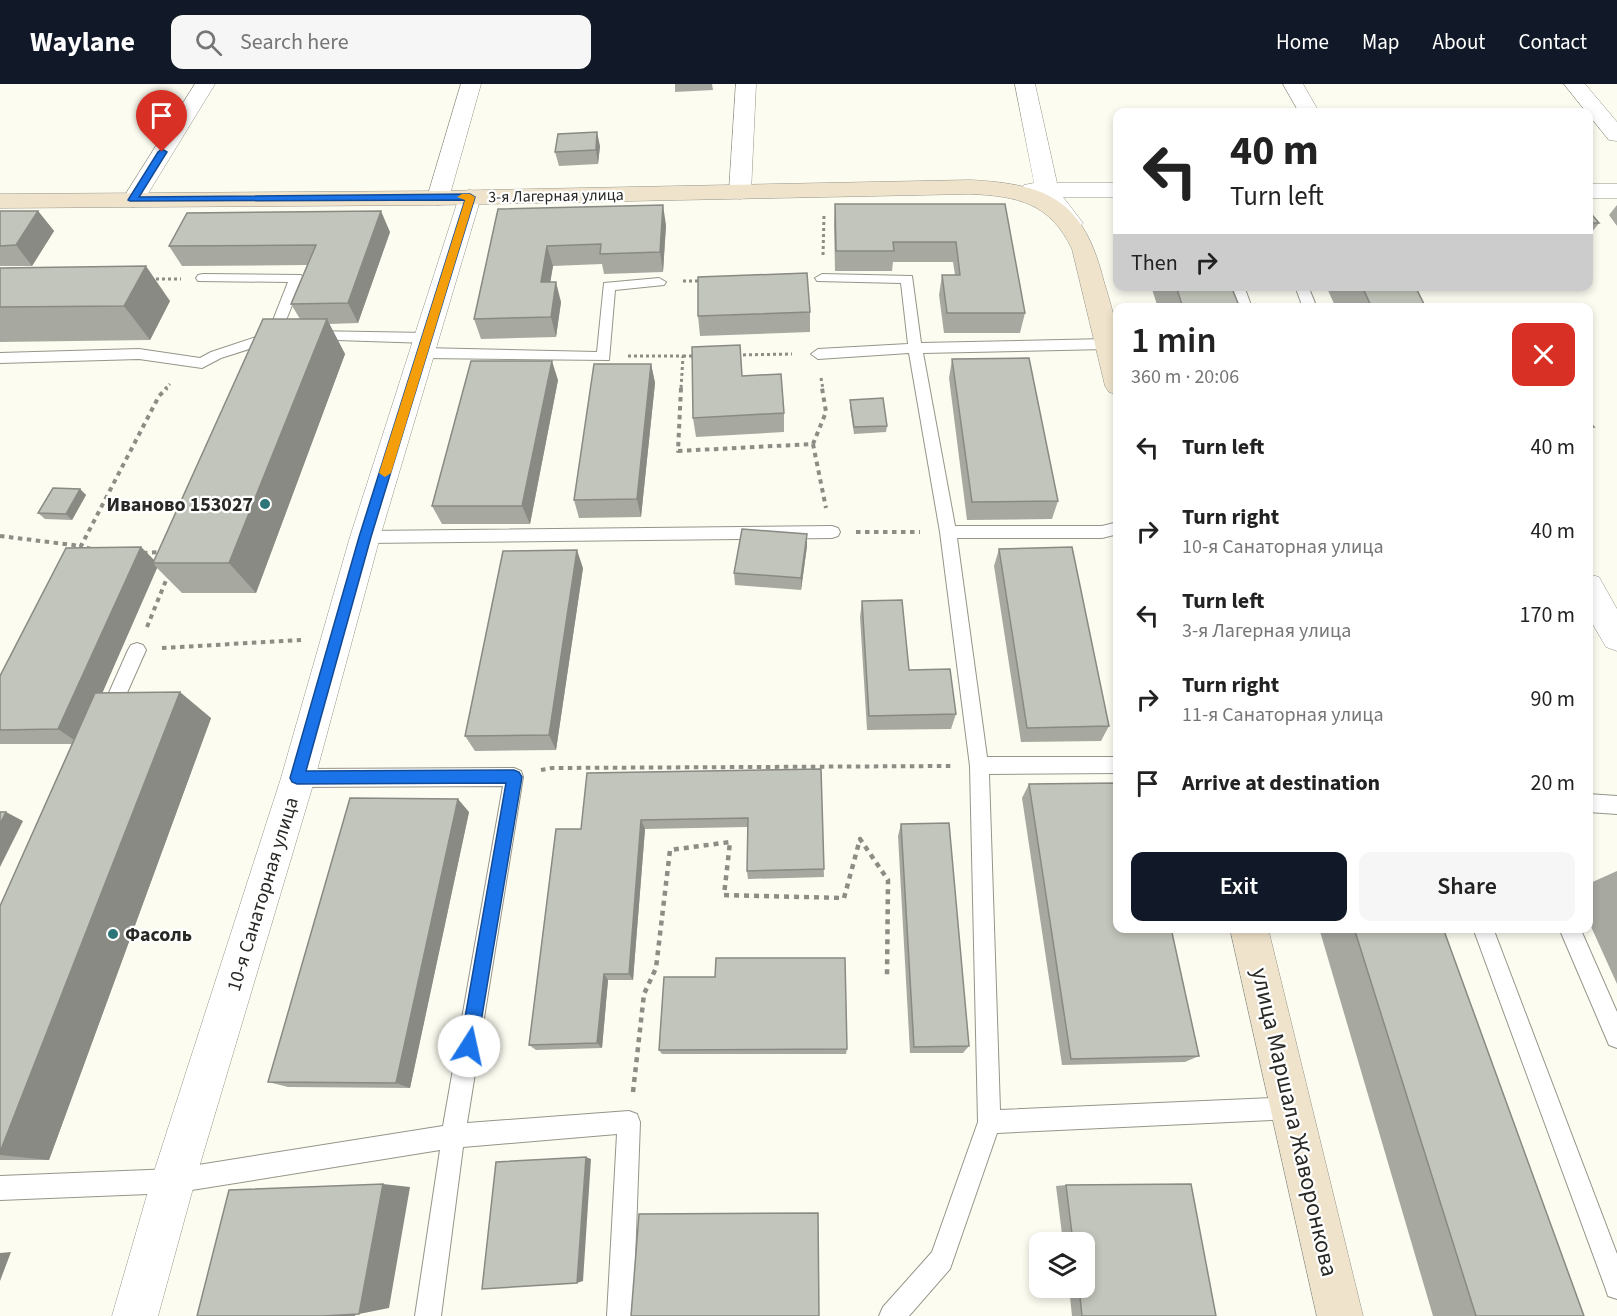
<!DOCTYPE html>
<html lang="en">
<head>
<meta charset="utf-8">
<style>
	:root { --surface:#fff; --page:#f6f6f6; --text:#222; --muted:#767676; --accent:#111827 }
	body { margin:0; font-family:"Source Sans 3",sans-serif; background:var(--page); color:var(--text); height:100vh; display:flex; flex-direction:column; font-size:22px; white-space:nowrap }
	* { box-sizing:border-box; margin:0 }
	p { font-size:20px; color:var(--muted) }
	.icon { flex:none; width:33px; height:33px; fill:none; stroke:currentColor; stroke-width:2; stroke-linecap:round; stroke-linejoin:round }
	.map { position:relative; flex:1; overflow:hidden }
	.side { position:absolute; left:1113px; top:219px; width:480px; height:630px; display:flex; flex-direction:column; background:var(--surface); border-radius:12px; box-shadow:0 3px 9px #0003 }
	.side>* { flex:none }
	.top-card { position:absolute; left:1113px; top:24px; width:480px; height:183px; border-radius:12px; box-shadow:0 3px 9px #0003; background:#fff; color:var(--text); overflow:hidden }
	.controls { position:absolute; left:1029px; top:1148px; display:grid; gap:12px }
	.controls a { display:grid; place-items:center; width:66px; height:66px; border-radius:12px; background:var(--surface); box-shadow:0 3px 9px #0003; font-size:30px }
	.pin { position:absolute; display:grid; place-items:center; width:51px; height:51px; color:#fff; margin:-62px -26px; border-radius:50% 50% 50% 0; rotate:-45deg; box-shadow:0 0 6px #0007 }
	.pin .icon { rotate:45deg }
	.me { position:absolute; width:66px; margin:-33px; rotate:10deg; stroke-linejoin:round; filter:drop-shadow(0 0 4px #0008) }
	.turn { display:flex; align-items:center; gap:21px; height:126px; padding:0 18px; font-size:27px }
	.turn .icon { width:78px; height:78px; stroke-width:2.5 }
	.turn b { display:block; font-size:42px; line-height:51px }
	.then { display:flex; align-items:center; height:57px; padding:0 18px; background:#0003; gap:12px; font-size:22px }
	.round { display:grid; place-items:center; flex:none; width:63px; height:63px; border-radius:12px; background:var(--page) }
	.overview { display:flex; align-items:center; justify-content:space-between; height:102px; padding:0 18px }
	h1 { font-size:36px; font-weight:600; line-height:45px }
	.cta { display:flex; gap:12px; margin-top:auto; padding:12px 18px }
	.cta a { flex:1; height:69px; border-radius:12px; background:var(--accent); color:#fff; font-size:24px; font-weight:600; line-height:69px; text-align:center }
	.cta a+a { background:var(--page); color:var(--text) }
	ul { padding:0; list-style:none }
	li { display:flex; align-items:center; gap:18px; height:84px; padding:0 18px }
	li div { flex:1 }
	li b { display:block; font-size:22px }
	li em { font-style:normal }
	header { display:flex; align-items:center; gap:36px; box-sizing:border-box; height:84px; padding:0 30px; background:var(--accent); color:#fff }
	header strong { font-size:28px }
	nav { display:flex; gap:33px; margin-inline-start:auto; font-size:21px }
	.search { width:420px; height:54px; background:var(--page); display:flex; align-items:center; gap:15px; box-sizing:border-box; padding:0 21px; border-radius:12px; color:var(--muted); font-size:22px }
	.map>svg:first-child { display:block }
</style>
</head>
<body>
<header>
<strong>Waylane</strong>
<div class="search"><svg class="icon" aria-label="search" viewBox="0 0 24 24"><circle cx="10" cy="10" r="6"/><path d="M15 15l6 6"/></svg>Search here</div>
<nav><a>Home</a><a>Map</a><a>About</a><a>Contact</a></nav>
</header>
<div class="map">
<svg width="1617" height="1232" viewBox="0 0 1617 1232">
	<rect width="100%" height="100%" fill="#fdfcf1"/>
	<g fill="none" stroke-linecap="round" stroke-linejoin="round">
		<g stroke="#95958a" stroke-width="2">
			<path id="lane" d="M203,190l98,1 2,3 -27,67 -5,2 -6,-3 -44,14 -19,10 -63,-9 -139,4v-10l139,-4 61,9 11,-6 57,-19 20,-51 -90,-1 -2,-3 2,-3z
				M822,190l90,2 9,67 186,-4 7,5 -7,5 -184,4 32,173h147l16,-4v12l-16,4h-145l30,219h131v16l-129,1 11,336 293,-13 8,3 3,8 -3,8 -8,3 -296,14 -47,136 -41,47h-30l4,-9 49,-55 46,-130 -8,-356 -30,-234 -31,-179 -91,6 -7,-5 7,-5 90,-5 -7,-61 -84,-2 -2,-3z
				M659,194l7,4 -2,3 -49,5 -6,70 -186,-2 -7,-5 7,-5 174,4 7,-69z
				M1231,202h13l8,22h-14z
				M1295,202h13l9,22h-14z
				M311,247l117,2 7,5 -7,5 -122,-4 -2,-3z
				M832,442l6,2 2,4 -2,4 -6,2 -467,5 -6,-2 -2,-4 2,-4 6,-2z
				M137,559l6,2 3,5 -28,63 -3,6 -6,2 -6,-2 -3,-6 28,-63 3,-5z
				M514,684l7,3 2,6 -56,346 162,-12 8,3 3,8 -7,194h-26l10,-182 -154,13 -22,169h-26l25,-166 -267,43 -173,7v-24l173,-7 270,-43 60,-340 -205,1 -7,-3 -2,-6 2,-6 7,-3z
				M1588,710l29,2v18l-29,-2z
				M1473,844h20l124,326v45l-9,-3 -3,-9z
				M1559,844h21l37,84v36l-8,-3z"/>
		</g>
		<g stroke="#95958a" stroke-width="1">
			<path id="street" d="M195,0h20l-74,121 -8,2 -8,-2 -3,-5z
				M461,0h20l-32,114 -3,5 -8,2 -8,-2 -3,-5z
				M736,0h20l-5,108 -3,5 -8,2 -8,-2 -3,-5z
				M1015,0h20l22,99h61v14h-55l20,26 -4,5 -8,2 -8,-2 -22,-31 -17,-2 -3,-5 3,-5 10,-2z
				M1283,0h20l16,28h-20z
				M1564,0h21l32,38v19l-8,-1z
				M1588,100h29v14h-29z
				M470,106l8,2 3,5 -101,340 -65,241 -120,403 -37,135h-46l39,-135 130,-403 69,-241 109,-340 3,-5z
				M1588,490l11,3 18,32v42l-11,-4 -18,-31z"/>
		</g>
		<g stroke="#95958a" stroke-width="1">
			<path id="secondary" d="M970,96c81,4 114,22 134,102 5,16 10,33 13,49 4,20 1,44 1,64l-9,-3 -4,-6 -33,-137c-22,-46 -54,-53 -102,-55l-532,11 -438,3v-14l438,-3z
				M1230,844h38l95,388h-46z"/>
		</g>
		<path stroke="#8d8c85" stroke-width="3" stroke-dasharray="3 3" stroke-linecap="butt" d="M823,171l1,-40
			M150,195h31
			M683,197h20
			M737,271l55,-1
			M628,272h55l-2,33
			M683,272h13
			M821,294l2,11
			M165,305l5,-5"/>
		<path stroke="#8d8c85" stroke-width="4" stroke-dasharray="4.5 4.5" stroke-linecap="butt" d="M681,304l-3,63 135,-7 13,-32 -4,-24
			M813,360l13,64
			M856,448h64
			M0,452l81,10
			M91,465l-10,-3 78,-150 8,-8
			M143,469l20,-1
			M147,543l22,-54
			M162,564l139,-8
			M541,686l11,-2 399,-2"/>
		<path stroke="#8d8c85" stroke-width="4.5" stroke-dasharray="5 5" stroke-linecap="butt" d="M633,1008l11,-98 12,-26 14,-118 60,-8 -6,53 120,3 16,-59 28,41 -1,97"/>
		<use href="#lane" fill="#fff" fill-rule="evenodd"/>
		<use href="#street" fill="#fff" fill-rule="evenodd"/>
		<use href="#secondary" fill="#efe3cb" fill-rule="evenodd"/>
	</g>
	<path fill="#a7a9a1" d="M675,0h37l1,6 -38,2z
		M600,62l-2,18 -39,2 -4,-14z
		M835,120h170l20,109 -5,20h-76l-5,-38 3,-20h13l-2,-13h-60l-1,9h-57l-1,-46z
		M1617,121v21l-8,-11z
		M498,125l168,16 -3,47 -59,2 -2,-10 -49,2 -3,16 11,20 -5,35 -75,2 -7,-20z
		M1588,126l11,13 -11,14z
		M0,127h38l16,20 -22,35h-32z
		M390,148l-32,91 -29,1 16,30 -89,239h-74l-25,-25 -55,125 109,25 -162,442h-49v-254l72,-162h-72v-68l141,-129 13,13 146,-241 -9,-15 16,-39 -125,1 -13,-20z
		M0,184l170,33 -20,39 -150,2z
		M1151,202h80l9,22h-82z
		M1326,202h89l11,22h-90z
		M810,228v20l-110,4 -2,-20z
		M952,275l106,142 -6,18 -85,1 -18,-142z
		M651,280l4,19 -14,134 -62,1 -5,-18z
		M742,292l42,37v19l-88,5 -3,-19z
		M558,296l-28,144h-88l-10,-18z
		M850,316l37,26 -1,6 -32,2 -4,-27z
		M80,405l6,6 -14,25 -27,-1 -7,-6z
		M807,450v12l-6,44 -66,-5 -1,-12z
		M999,465l110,177 -8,15 -80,1 -27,-176z
		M583,484l-27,182 -81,1 -10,-15z
		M862,517l47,69 47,44 -5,15 -84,1 -7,-113z
		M821,685l3,108 -76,2 -1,-8v-44l-102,2 -12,151h-25l-6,68 -66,2 -7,-5 52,-216z
		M1029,700l170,272 -14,6 -123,3 -40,-267z
		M469,728l-59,276 -122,-1 -20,-5z
		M901,740l68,222 -6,7h-53l-12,-217z
		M1617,787v113l-29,-64v-36z
		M1319,844h124l141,388h-151z
		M715,893l132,72 -1,5h-184l-3,-4z
		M1066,1101l150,131h-144l-3,-29h15v-45h-21l-7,-56z"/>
	<path fill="#888a83" d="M597,48l3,14 -2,18 -2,-14z
		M663,121l3,20 -3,47 -3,-20z
		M38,127l16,20 -22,35 -16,-21z
		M381,127l9,21 -32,91 -10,-20z
		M547,162l6,20 -6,36 -6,-20z
		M146,182l24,35 -20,39 -26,-34z
		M556,198l5,20 -5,35 -5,-20z
		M327,235l18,35 -89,239 -27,-30z
		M552,277l6,19 -28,144 -8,-18z
		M651,280l4,19 -14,134 -4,-18z
		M80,405l6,6 -14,25 -6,-6z
		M807,450v12l-6,44v-12z
		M141,463l16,16h-4l4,5 -77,176 -22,-15z
		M577,466l6,18 -27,182 -7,-15z
		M180,608l31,26 -162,442 -49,-5v-3z
		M458,715l11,13 -59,276 -14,-5z
		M6,728l17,9 -23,46v-43z
		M641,736l4,9 -12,151 -4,-6z
		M604,890l4,6 -6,68 -5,-5z
		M586,1073l5,2 -8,122 -6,2z
		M383,1100l27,3 -21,121 -30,6z
		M11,1168l-11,29v-28z
		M356,1226l-1,6h-32z"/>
	<path fill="#c2c5bb" stroke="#888a83" stroke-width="1.5" d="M597,48l-1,18 -41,2 3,-18z
		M835,120h170l20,109h-78l-5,-38h18l-4,-33h-63l1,9h-58z
		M663,121l-3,47 -60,2 1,-10 -54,2 -6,36h15l-5,35 -77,2 24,-110z
		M1588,126l11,13h-11z
		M0,127h38l-22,34 -16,1z
		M381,127l-33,92 -57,1 25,-59 -147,1 18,-33z
		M146,182l-22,40 -124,1v-39z
		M807,189l3,39 -112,4v-39z
		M1176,202h55l9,22h-57z
		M1362,202h53l11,22h-54z
		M263,235h64l-98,244h-76z
		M740,261l2,31 39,-2 3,39 -91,5 -1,-71z
		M1029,274l29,143 -86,1 -20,-143z
		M471,277h81l-30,145h-90z
		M594,280h57l-14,135 -63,1z
		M883,314l4,28 -33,1 -4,-27z
		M1588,336l6,7h-6z
		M53,404l27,1 -14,25 -28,-1z
		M742,445l65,5 -6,44 -67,-5z
		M141,463l-83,182 -58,1v-54l66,-128z
		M1072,463l37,179 -82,2 -28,-179z
		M577,466l-28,185 -84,1 38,-185z
		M902,516l7,70 41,-1 6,45 -87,2 -7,-115z
		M180,608l-180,460v-246l95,-213z
		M821,685l3,100 -77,2 1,-53 -107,2 -12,154h-25l-7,69 -68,2 27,-216h25l6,-56z
		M1118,699v145h53l28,128 -128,3 -42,-275z
		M350,714l108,1 -62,284 -128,-1z
		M0,728h6l-6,12z
		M949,739l20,223 -55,1 -13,-223z
		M1354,844h89l141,388h-108z
		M716,874h129l2,91 -188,1 5,-73h51z
		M586,1073l-9,126 -95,6 14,-127z
		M383,1100l-24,130 -36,2h-126l32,-126z
		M1191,1100l25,132h-134l-3,-29h5v-45h-11l-7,-57z
		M818,1129l1,103h-188l8,-102z"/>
	<path fill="#1a73e8" stroke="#114b97" stroke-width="1.5" d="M162,65l5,3 -28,45 331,-3 5,3 -104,340 -65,234 208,-1 5,2 3,5 -45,269 -3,6 -5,2 -6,-2 -3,-6 46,-263 -209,1 -5,-2 -2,-4 69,-241 106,-337 -335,1 -2,-1 30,-48z"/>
	<path fill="#f59e0b" d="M462,110h8l5,3 -84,276 -6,4 -6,-4 86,-273 -8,-3z"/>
	<g fill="#2c767a" stroke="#fff" stroke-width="2">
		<circle cx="265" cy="420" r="6"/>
		<circle cx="113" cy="850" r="6"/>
	</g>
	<g text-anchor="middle" stroke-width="4.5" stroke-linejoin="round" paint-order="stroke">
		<g font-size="16" fill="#282824" stroke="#fff">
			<text transform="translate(556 111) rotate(-1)" y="6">3-я Лагерная улица</text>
		</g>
		<g font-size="20" font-weight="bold" fill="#282824" stroke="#fff" text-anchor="end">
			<text x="253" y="427">Иваново 153027</text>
			<text x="125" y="857" text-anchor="start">Фасоль</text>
		</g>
		<g font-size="20" fill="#282824" stroke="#fff">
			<text transform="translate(262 810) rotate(-73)" y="7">10-я Санаторная улица</text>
		</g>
		<g font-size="24" fill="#282824" stroke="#fff">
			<text transform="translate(1295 1038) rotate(77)" y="8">улица Маршала Жаворонкова</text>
		</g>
	</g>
</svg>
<div class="controls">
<a><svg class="icon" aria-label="layers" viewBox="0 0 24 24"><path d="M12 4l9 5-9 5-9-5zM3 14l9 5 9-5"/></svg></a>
</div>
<div class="pin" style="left:162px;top:68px;background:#d93025"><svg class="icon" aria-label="arrive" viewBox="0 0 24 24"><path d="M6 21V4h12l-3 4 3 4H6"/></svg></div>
<svg class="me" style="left:469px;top:962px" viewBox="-20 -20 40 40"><circle r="19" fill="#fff"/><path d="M0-13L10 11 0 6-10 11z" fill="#1a73e8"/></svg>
<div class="top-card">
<div class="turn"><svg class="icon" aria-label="left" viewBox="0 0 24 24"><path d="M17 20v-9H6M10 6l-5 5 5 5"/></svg><div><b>40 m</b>Turn left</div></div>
<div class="then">Then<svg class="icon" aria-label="right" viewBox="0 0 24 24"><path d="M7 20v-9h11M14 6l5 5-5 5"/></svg></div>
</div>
<section class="side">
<div class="overview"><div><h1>1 min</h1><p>360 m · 20:06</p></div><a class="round" style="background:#d93025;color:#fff"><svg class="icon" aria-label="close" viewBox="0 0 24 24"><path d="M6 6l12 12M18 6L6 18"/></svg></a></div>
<ul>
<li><svg class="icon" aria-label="left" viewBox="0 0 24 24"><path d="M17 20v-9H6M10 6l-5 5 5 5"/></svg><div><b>Turn left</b></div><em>40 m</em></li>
<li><svg class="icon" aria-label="right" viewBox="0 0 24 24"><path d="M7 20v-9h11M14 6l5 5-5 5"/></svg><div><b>Turn right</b><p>10-я Санаторная улица</p></div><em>40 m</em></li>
<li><svg class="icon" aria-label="left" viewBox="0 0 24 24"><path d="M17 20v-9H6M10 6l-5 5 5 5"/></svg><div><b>Turn left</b><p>3-я Лагерная улица</p></div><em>170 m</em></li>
<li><svg class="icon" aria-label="right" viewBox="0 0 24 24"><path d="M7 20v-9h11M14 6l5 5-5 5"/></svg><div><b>Turn right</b><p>11-я Санаторная улица</p></div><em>90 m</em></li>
<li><svg class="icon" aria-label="arrive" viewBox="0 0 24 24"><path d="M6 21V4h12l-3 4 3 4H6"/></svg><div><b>Arrive at destination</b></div><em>20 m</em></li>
</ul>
<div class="cta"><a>Exit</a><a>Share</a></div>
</section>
</div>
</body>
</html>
